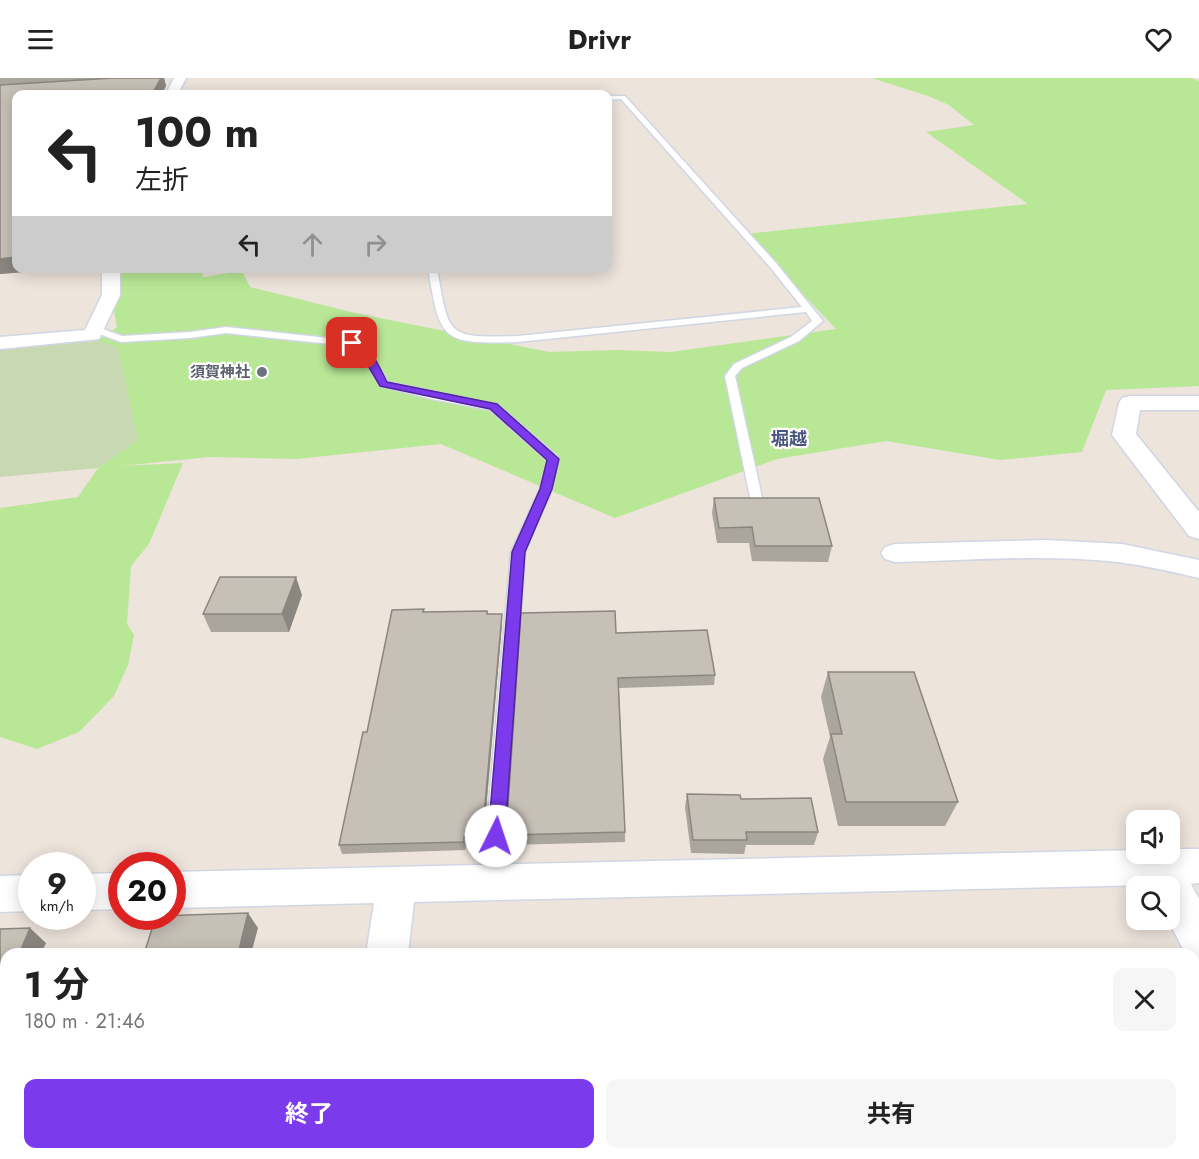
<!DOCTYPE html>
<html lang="ja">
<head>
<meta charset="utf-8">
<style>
	:root { --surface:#fff; --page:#f6f6f6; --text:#222; --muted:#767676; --accent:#7c3aed }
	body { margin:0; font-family:Jost,"Noto Sans JP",sans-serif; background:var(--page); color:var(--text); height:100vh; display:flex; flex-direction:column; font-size:22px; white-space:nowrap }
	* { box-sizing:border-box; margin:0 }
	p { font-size:20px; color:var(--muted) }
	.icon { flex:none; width:33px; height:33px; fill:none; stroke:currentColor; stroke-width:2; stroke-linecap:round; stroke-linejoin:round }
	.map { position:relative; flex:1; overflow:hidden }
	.drawer { position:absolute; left:0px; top:870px; width:1200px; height:212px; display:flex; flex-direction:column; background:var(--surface); border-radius:18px 18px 0 0; box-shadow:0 3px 15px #0003 }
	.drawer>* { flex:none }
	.banner { position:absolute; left:12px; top:12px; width:600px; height:183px; border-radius:12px; box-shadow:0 3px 15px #0003; background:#fff; color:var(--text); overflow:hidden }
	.controls { position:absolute; left:1126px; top:732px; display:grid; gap:12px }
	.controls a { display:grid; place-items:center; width:54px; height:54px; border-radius:12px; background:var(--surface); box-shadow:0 3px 15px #0003; font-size:30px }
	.speed { position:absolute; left:18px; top:774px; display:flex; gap:12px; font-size:30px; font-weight:700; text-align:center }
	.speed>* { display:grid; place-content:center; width:78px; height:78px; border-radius:50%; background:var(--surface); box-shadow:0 3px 15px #0003; line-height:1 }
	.speed small { font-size:15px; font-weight:400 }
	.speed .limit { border:9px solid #d22; background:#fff; color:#111 }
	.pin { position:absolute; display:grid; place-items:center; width:51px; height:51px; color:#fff; margin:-26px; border-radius:12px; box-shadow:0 3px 9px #0006 }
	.me { position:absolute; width:66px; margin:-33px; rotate:4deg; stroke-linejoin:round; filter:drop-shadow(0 0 4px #0008) }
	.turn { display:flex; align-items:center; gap:21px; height:126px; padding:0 24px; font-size:27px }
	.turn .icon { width:78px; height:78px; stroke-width:2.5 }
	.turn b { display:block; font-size:42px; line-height:51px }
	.lanes { display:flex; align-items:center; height:57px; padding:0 24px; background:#0003; justify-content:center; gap:30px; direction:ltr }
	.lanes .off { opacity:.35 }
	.round { display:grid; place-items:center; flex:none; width:63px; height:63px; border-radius:12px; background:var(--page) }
	.headline { display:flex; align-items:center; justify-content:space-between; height:102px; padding:0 24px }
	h1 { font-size:36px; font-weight:700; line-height:45px }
	.primary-button { display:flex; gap:12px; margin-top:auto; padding:12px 24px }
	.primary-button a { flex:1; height:69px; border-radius:12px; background:var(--accent); color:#fff; font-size:24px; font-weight:700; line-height:69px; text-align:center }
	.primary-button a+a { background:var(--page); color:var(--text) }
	header { display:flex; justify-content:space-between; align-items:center; height:78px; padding:0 24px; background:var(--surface); font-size:27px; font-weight:700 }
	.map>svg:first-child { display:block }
</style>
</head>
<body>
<header><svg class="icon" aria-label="menu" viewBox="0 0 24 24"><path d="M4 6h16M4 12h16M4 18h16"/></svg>Drivr<svg class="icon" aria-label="heart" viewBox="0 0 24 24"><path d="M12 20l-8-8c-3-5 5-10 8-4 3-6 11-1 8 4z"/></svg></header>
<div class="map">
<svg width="1199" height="1081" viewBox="0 0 1199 1081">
	<rect width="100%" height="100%" fill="#ede4dc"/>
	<path fill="#b8e795" d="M872,0h319l8,3v305l-93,4 -24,62 -82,8 -114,-19 -109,18 -162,59 -174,-74 -145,15 -87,-2 -89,9 63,-3 -34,81 -18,22 -4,58 7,11 -6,30 -14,31 -35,36 -42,17 -37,-12v-229l78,-11 20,-29 40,-28 -15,-54 -27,-45 21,-14 -6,-32v-26h91l1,8 39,-6 8,16 105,26 194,39 68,-2 54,2 165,-23 -90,-95 282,-30 -102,-72 48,-7 -25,-20 -21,-9z"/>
	<path fill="#c8d8b2" d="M96,263l22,6 20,93 -40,28 -98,9v-128z"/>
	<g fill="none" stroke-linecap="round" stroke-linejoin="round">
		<g stroke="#d1d6e4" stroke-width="3">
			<path id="lane" d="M608,18h17l151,167 47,58 -24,20 -57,27 -7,8 27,121 -1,3h-10l-1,-3 -25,-121 9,-12 57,-27 21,-16 -6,-9 -288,30c-76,2 -78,0 -90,-74h9c12,69 9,70 81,68l284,-29 -32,-40 -149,-168 -13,1z
				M95,248l27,10 68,-4 36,-5 130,14 12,7 20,34 110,23 59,51 2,3 -7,30 -27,63 -23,331 -3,6 -7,3 -7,-3 -3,-6 29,-331 29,-63 7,-29 -57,-50 -58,-11 -52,-13 -20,-34 -11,-6 -123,-13 -36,5 -69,4 -30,-11 -1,-2z"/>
		</g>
		<g stroke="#d1d6e4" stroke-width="3">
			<path id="street" d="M102,190h18v27l-21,44 -99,10v-12l85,-7 17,-35z
				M1130,318h69v14h-59l-4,24 63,78v27l-10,-3 -77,-101 7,-32 3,-5z
				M1046,462l76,4 77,16v18c-30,-7 -60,-14 -91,-17 -70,-7 -142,0 -213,1l-10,-3 -4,-6 4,-6 10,-3z
				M1170,771h29v34l-8,1 8,15v60l-5,-2v-3l-9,-1 -17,-33h2v-34l-20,-1 -736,17 -6,52h-42l8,-51 -202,5v-36l965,-22v4h33z
				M122,795v36l-40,1v-36z
				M32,797v36l-32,1v-36z
				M336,1076h48l-1,5h-48z"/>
		</g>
		<g stroke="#d1d6e4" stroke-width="3">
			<path id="secondary" d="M174,0h12l-8,16h-12z
				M1194,967h5v50h-5z
				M0,996h6v52h-6z"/>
		</g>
		<use href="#lane" fill="#fff" fill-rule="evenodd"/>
		<use href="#street" fill="#fff" fill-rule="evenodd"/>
		<use href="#secondary" fill="#fff" fill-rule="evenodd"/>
	</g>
	<path fill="#aaa59d" d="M0,0h164l2,8 -150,8v174h21l-1,3 -36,3z
		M714,420l118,48 -4,16 -76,-1 -3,-18h-32l-5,-30z
		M302,517l-13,37h-78l-8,-18z
		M487,533l1,3h14v9l-19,222 -17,1 -1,4 -123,4 -3,-9 28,-113 58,-120z
		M616,555l99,42 -1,10 -95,3 6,144v10l-118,3 -1,-10z
		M828,594l130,130 -13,24h-107l-15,-67 7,-22 -9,-40z
		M687,716l54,5 77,33 -4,13h-68l-2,9 -53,-1 -6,-46z"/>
	<path fill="#8b8680" d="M161,0h3l2,8 -4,8h-10z
		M16,179v11h21l-1,3 -36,3v-15z
		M296,499l6,18 -13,37 -7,-18z
		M502,536v9l-19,222 -1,-8z
		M248,835l10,15 -7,26h-13z
		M30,850l16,15 -5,11h-22z
		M6,905v54l-2,6 -4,-3v-43z"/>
	<path fill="#c6c0b7" stroke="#8b8680" stroke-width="1.5" d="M113,0h48l-9,16h-136v163l-16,2v-174z
		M714,420h105l13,48h-77l-3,-19 -33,1z
		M220,499h76l-14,37h-79z
		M424,531l-1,3 64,-1v3h15l-20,223h-18v5l-125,3 24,-113h4l25,-122z
		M615,533l1,22 91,-3 8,45 -97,3 7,154 -119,3 15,-222z
		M828,594h86l44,130h-112l-15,-68h11z
		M687,716l53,1 1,4 70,-1 7,34h-72l1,8h-54z
		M248,835l-10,41h-94l12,-38z
		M30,850l-11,26h-13v29l-6,14v-68z"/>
	<path fill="#7c3aed" stroke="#51269a" stroke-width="1.5" d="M349,263c20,-2 30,26 38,41l110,22 62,55 -7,30 -27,63 -20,284 -3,5 -6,3 -6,-3 -2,-5 24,-284 28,-63 7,-29 -57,-51 -110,-23 -20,-34 -11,-7z"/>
	<circle fill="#6b7280" stroke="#fff" stroke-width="2" cx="262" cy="294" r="6"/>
	<g text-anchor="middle" stroke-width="4.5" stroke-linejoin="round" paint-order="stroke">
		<g font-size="15" font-weight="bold" fill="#5b616d" stroke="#fff" text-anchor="end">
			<text x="250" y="299">須賀神社</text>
		</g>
		<g font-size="18" font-weight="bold" fill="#48567e" stroke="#fff">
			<text x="789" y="367">堀越</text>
		</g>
	</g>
</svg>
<div class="controls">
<a><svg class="icon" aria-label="sound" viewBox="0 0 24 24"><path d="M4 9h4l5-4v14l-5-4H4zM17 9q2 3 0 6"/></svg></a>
<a><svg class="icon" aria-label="search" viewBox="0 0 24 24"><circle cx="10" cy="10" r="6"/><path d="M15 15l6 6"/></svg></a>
</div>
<div class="speed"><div>9<small>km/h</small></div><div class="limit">20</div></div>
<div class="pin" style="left:352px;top:265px;background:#d93025"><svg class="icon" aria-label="arrive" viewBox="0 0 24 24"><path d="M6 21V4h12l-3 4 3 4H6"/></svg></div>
<svg class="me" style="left:496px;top:758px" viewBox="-20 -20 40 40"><circle r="19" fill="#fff"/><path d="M0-13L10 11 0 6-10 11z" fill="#7c3aed"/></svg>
<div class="banner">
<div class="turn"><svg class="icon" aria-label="left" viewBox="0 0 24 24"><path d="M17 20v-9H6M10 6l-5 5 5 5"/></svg><div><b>100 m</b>左折</div></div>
<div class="lanes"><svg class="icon" aria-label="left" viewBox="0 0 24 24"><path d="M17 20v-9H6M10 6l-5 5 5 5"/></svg><svg class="icon off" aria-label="ahead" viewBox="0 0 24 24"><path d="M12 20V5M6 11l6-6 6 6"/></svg><svg class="icon off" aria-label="right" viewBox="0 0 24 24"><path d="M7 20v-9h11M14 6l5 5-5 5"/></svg></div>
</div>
<section class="drawer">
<div class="headline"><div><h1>1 分</h1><p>180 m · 21:46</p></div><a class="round"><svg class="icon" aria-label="close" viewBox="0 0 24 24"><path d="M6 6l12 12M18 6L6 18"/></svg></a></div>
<div class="primary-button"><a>終了</a><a>共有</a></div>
</section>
</div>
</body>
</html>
